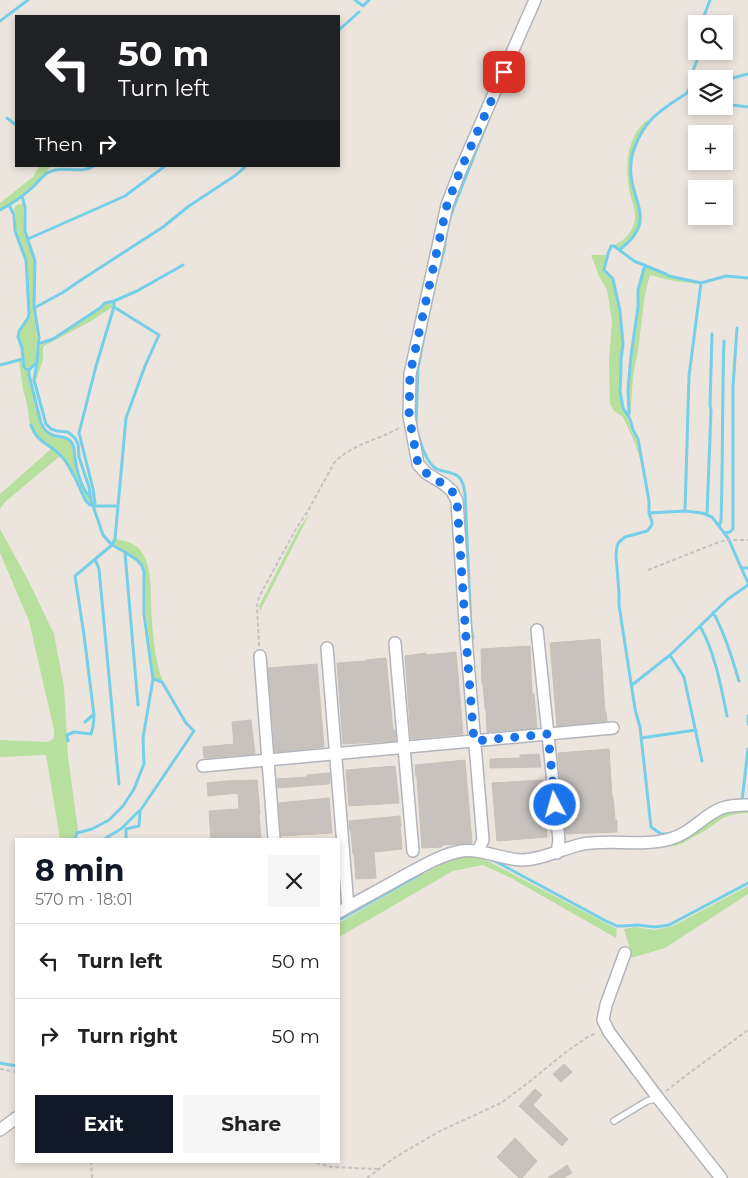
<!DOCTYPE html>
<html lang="en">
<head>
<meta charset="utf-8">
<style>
	:root { --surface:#fff; --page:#f6f6f6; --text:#222; --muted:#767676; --line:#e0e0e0; --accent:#111827 }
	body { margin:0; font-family:Montserrat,sans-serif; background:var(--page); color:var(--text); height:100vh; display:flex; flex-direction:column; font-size:19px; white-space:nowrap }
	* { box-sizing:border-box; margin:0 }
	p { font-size:16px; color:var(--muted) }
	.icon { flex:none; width:28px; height:28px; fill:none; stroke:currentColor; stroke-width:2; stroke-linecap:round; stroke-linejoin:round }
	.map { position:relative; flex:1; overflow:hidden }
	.panel { position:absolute; left:15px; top:838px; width:325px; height:325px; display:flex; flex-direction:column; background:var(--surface); border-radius:0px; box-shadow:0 2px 8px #0003 }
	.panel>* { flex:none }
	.banner { position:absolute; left:15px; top:15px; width:325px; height:152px; border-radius:0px; box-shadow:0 2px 8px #0003; background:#202124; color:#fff; overflow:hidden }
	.controls { position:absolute; left:688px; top:15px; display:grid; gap:10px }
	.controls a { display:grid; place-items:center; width:45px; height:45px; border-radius:0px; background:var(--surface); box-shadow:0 2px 8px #0003; font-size:25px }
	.pin { position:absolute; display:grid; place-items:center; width:42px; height:42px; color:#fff; margin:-21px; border-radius:10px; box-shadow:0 2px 8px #0006 }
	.me { position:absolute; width:55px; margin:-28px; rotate:354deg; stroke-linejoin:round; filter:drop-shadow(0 0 4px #0008) }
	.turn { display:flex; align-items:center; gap:18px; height:105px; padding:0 20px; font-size:22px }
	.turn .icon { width:65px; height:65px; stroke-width:2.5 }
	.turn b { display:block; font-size:35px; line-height:42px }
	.then { display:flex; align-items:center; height:48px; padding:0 20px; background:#0003; gap:10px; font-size:19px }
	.round { display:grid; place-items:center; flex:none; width:52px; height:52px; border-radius:0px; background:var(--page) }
	.summary { display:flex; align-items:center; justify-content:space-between; height:85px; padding:0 20px }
	h1 { font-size:30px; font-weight:700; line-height:38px; color:var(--accent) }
	.action { display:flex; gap:10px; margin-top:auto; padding:10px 20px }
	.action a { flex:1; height:58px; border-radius:0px; background:var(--accent); color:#fff; font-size:20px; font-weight:700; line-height:58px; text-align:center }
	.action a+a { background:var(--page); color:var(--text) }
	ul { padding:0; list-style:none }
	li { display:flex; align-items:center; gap:15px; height:75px; padding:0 20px; border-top:1px solid var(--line) }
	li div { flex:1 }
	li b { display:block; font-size:19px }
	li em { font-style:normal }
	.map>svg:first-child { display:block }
</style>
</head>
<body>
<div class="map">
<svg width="748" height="1178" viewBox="0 0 748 1178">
	<rect width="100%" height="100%" fill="#ece5dd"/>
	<path fill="#b7df9d" d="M649,119c-7,13 -17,27 -19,42 -6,36 32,57 -11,87l-5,-3c10,-4 20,-14 21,-26 1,-10 -4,-20 -6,-30 -4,-24 -2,-55 20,-70z
		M40,166l10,1c-8,15 -35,34 -50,42v-6l34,-27 2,-5z
		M23,204l1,27 3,8 7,22 1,8 -2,9v28l4,32 -1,23 -7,7 -4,-2 -2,-18 -4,-12 1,-5 9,-13 -2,-58 -11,-30v-14l-2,-7 3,-4z
		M591,255h15l-3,16 9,9 8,31 2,33 -2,15v12l-1,20 3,17 6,11 3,11 5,9 5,23 -6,-19 -12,-26 -9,-6 -4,-7 -1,-43 3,-40 -5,-31 -8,-14z
		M645,266l20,8 3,3 31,7 -25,-3 -24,-6 -5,19 -7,57 -5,25 -3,43 -1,-3v-34l2,-26 4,-16 1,-17 2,-15v-13l3,-11 1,-9z
		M109,303h4l-1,6 -1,-1 -20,13 -47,25 -1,2v12l-7,20 -1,-1 5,-33 23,-12 43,-30z
		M23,360v8l5,4 1,9 10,34 1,10 9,10 7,3 10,1 3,2 3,4 3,17 7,22 5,12 4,2 1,6 -2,1 -4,-4c-7,-15 -13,-34 -25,-46 -12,-13 -23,-12 -29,-31h-2l-3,-20 -4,-15 -4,-27z
		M51,449l9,7 -55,46 -5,7v-15z
		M310,513l-50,98 -1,-5 39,-76z
		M0,529l28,51 26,54 10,53 4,70 10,73 -5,9h-13l-14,-84 -46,2v-17l48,2 6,-4v-8l-25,-109 -29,-68z
		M116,539c9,2 17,3 24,11 14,16 10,50 12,70 1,17 4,46 11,61l-9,-3 -8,-64 -1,-42c-4,-15 -20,-21 -32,-27z
		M748,809v4l-13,1 -12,4 -17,12 -23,13 -7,3 -27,2 50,-20 18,-11 10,-5z
		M464,856l14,2 12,4 127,67 -1,9 -105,-60 -28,-13 -30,6 -114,66v-14l90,-52 21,-11z
		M748,886v8l-83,54 -34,10 -1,-9 -6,-20 11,-2 19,3 19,-4z"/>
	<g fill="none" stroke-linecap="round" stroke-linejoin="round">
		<path stroke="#76cfe8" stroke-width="3" d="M355,0l8,6 6,-6
			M0,21l28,-21
			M701,24l9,-24
			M339,30l20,-18
			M696,34v2
			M725,80l23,-6
			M724,104l24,3
			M7,118l9,7
			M22,196l3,11v24l10,30 -1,45 5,31 -2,25 -3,18 12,44 5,5 6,2 11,1 7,6 3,6 1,13 10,30 2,13 12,35 9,10 13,7 12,8 5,6 2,6v42l9,65 -10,59 1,26 -10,25 -11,17 -14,14 -17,9 -15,4 -2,6
			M9,205l5,10 1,16 11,29 3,53 -1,5 -9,13 -1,6 4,11 2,19 2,2 3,1
			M0,210c12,-6 23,-14 33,-23 4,-4 9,-10 14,-14 15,-9 33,2 47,-7
			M28,239l97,-43 40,-30
			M619,250c42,-31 8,-50 12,-87 1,-14 10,-32 19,-42 8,-10 26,-21 37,-28 5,-8 5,-16 7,-25 2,-6 5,-10 5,-17
			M438,273l6,-23 4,-26 5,-15 35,-88
			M34,308l28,-15 19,-13 82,-53 26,-21 47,-31 10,-9
			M38,344l15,-5 47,-31 5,-5 9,-2 23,-10 46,-26
			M37,362l-8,8v5l12,48c9,20 24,9 31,20 3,5 2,10 3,15 2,13 6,31 16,40
			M0,365l23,-6
			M628,416l1,-3 -1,-23 3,-34 7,-49v-17l7,-25
			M31,425c6,18 18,18 30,31 11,11 17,30 25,45l4,4h3l2,-2 -2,-14 -14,-56 17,-67 18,-59v-6
			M416,426l2,-58 10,-52
			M417,432c4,11 8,28 18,36 7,5 24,3 27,14 2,3 2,8 3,11l6,134 2,11
			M94,507l2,-1h22
			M685,511l4,-135 12,-93
			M649,513l36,-2 17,2 10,4 16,21 20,45
			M707,514l4,-103 -1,-6 2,-71
			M719,526l2,-5c2,-60 1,-120 3,-180
			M724,533l6,-1 3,-3v-142l4,-59
			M125,553l13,152
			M95,559l4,10 20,215
			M742,568h6
			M713,612c12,22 19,46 26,69
			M700,626c15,27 21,60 27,90
			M670,655l14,22 18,84
			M632,685l38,-30 58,-56 20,-14
			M748,716v8
			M85,722l8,-7
			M641,738l55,-8
			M68,741l-1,-6 7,-3 17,2 2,-7 1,-12 -10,-80 -9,-59 37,-31 3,-6 11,-121 19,-52 14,-31 -45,-28
			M740,801h2l6,-52
			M668,834h-7l-10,-7 -11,-100 -5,-18 -16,-104v-12l-3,-38 1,-9 2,-4 6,-5 22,-6 5,-6v-3l-3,-9v-12l-11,-62 -5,-9 -3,-11 -7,-11 -3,-17 1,-20v-12l2,-15 -3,-33 -7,-32 -9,-9 4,-16 3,-8h3l20,15 32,13 3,2 32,7 25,-7 22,2
			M104,839l17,-10 18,-18
			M126,839v-10l13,-3 1,-15 54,-80 -8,-8 -24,-41 -9,-3
			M491,859l115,62 11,5h6l14,-1 18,2 14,-2 79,-42
			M339,920l80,-45 7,-5
			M0,1063l16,3"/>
	</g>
	<path fill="#c7c2bd" stroke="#c7c1b7" d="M600,639l5,73h1l1,9 -50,5 -7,-83z
		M530,646l2,48h2l3,34 -50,4 -1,-23h-1l-2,-25h-1l-1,-35z
		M456,652l7,82 -52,5 -6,-83 21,-3v2z
		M386,658l7,72h2l1,11 -53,3 -6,-81 29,-2v-1z
		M317,664l7,83 -49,5 -7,-84z
		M251,720l4,34 -51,4 -1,-11 31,-3 -2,-22z
		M609,749l3,48h1l2,23h2v12l-51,2 -1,-10h1l-3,-37h-2l-3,-34z
		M539,754l2,13 -51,1v-9l30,-1v-3z
		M465,760l7,83 -12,1 -18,1v2l-20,1 -5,-71h-1l-1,-12z
		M395,766l4,37 -50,3 -3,-36z
		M330,773v10l-2,1 -50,4 -1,-9 30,-2v-2z
		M257,780l3,34 -1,1 2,24h-50l-2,-28 30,-2 -1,-16 -30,3 -1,-13 19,-2z
		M543,780l2,46h1l1,11 -50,4 -5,-58z
		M329,798l3,35 -51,3 -2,-33z
		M400,816l1,10h-1l2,23 -28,3 2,26 -20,1 -2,-25h-1l-2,-23h-1l-1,-10z
		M564,1064l8,8 -11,10 -8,-8z
		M535,1089l7,6 -9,10 35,34 -6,7 -43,-40z
		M515,1138l22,23 -15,17h-3l-22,-21z
		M567,1165l5,8 -8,5h-16z"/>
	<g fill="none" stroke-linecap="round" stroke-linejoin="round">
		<g stroke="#b1b4bd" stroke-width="8">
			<path id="service" d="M614,1121l33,-20 11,-3"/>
		</g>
		<g stroke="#b1b4bd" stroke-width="14">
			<path id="minor" d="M537,630l22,210 -2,13
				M395,643l18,208
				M327,648l21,259
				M260,656l14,183
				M203,766l410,-38
				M478,851l5,-11 -17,-203 -9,-136 -5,-10 -8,-7 -18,-11 -8,-9 -9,-48 1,-42 37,-169 13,-34 75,-171
				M339,912c21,-12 42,-23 63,-35 19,-10 38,-22 59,-26 18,-3 40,8 60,9 21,0 42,-12 62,-16 29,-5 59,3 87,-5 22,-6 33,-24 52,-31 8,-3 17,-3 26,-3
				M625,953l-19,52 -3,15 6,12 49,66 63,80
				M0,1130l16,-12"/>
		</g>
		<path stroke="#c4c4c4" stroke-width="2" stroke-dasharray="4 2.5" stroke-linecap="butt" d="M648,570l71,-28 9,-2h20
			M259,646l-2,-40 2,-9 38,-70 11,-16 26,-48c17,-19 45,-23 65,-35
			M0,1069l16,3
			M666,1091l22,-17 60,-44
			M91,1161l1,17
			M310,1161l21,6 49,2
			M367,1178l27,-20 46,-27 61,-28 28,-21 37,-30 23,-16 8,-3"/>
		<use href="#service" stroke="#fff" stroke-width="5.5"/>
		<use href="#minor" stroke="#fff" stroke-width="11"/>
	</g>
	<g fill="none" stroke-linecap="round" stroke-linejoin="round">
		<path stroke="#1a73e8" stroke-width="9" stroke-dasharray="0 16.2" d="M504,72l-44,99 -13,34 -37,169 -1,42 9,48 12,13 14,7 8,7 5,10 9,137 8,103 74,-7 7,71"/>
	</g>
</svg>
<div class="controls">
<a><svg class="icon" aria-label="search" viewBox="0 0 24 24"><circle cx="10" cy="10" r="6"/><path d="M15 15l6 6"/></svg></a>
<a><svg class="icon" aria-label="layers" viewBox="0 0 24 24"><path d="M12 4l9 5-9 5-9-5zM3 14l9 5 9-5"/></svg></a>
<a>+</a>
<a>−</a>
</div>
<div class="pin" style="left:504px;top:72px;background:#d93025"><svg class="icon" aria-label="arrive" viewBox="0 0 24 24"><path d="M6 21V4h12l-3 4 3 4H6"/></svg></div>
<svg class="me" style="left:555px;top:805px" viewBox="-20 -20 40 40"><circle r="17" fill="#1a73e8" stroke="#fff" stroke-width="3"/><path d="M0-11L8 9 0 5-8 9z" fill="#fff"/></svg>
<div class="banner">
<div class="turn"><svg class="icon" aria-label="left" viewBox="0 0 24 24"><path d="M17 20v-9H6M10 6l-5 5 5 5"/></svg><div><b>50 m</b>Turn left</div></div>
<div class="then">Then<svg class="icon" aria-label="right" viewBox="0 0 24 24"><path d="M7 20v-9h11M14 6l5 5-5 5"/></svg></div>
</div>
<section class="panel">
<div class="summary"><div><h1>8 min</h1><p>570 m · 18:01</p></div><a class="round"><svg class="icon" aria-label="close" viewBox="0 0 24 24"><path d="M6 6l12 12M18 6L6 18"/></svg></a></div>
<ul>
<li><svg class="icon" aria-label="left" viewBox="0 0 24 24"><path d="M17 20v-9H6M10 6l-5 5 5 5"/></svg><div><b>Turn left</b></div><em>50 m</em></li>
<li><svg class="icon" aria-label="right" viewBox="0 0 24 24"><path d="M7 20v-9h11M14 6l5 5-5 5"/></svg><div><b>Turn right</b></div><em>50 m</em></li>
</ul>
<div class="action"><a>Exit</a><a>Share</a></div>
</section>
</div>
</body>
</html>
